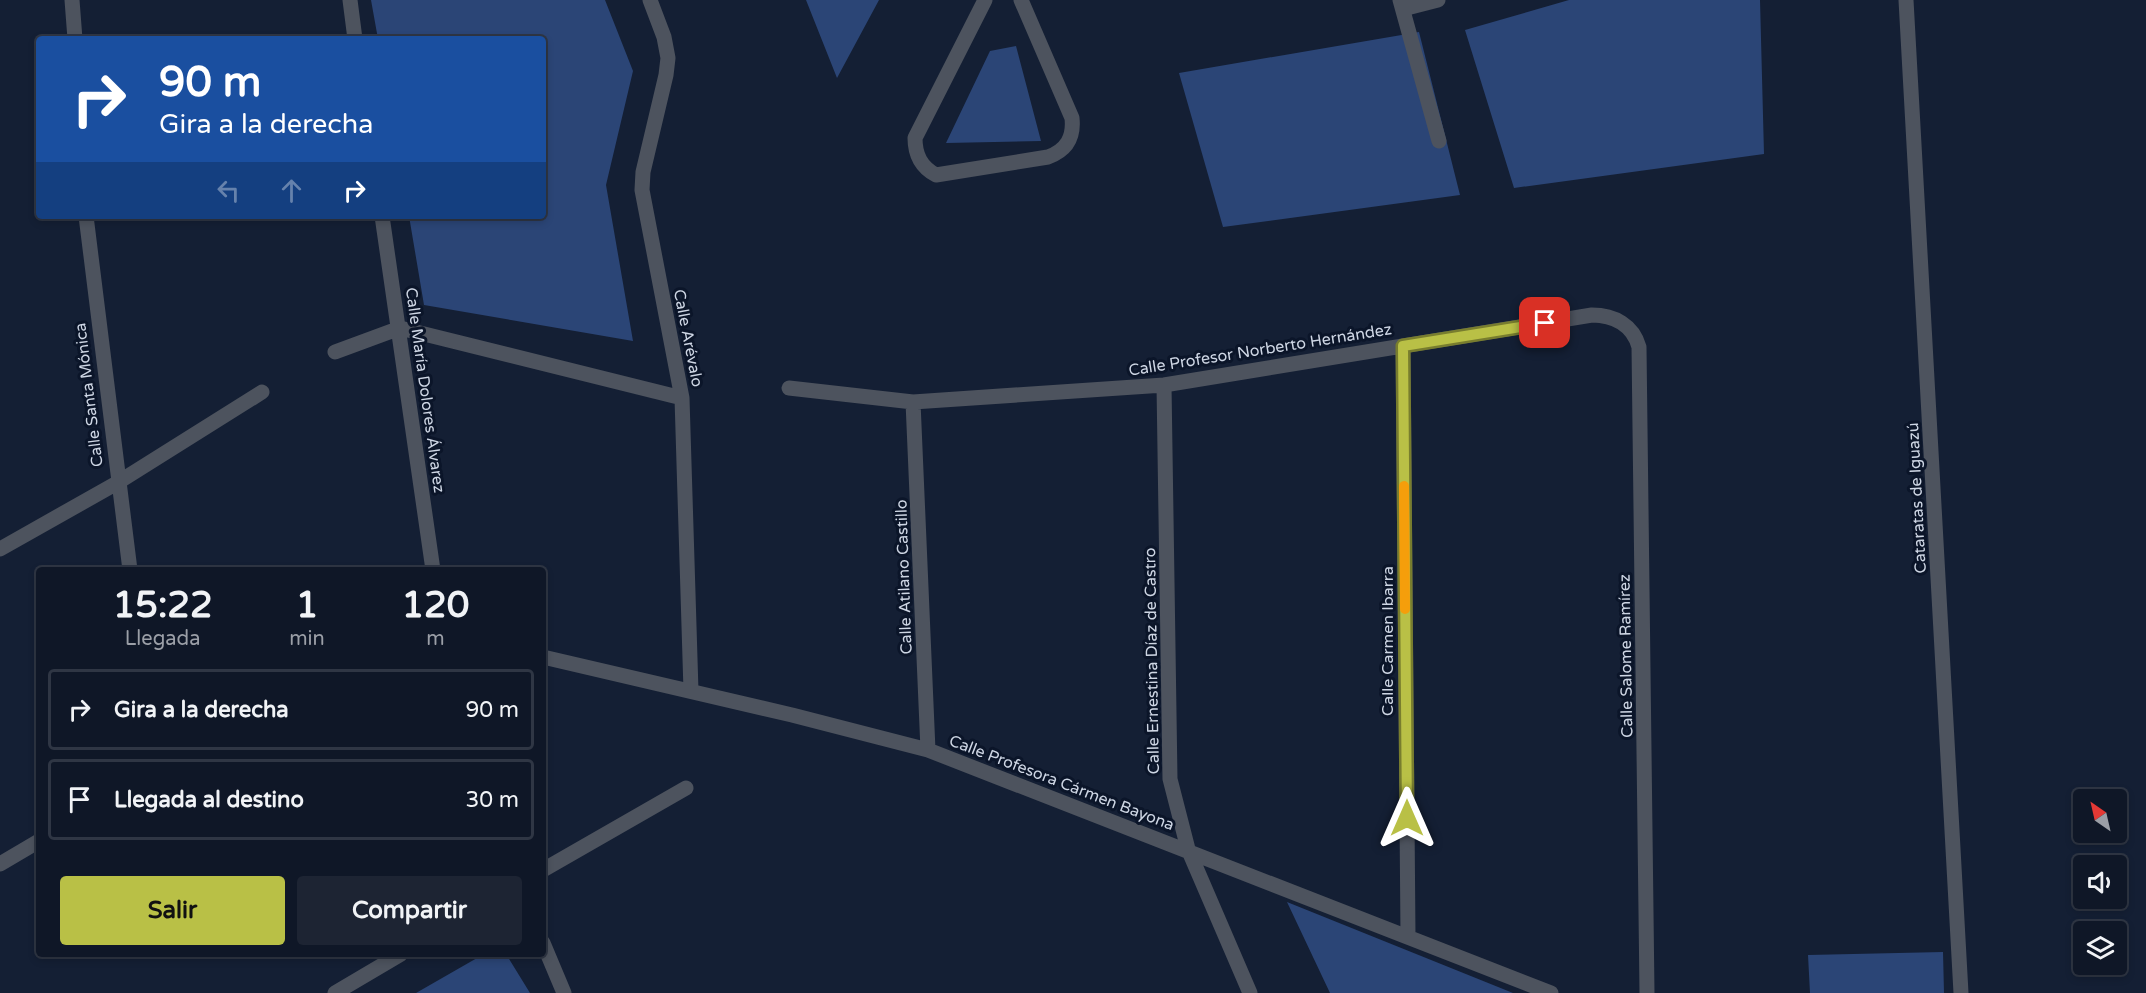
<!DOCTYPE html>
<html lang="es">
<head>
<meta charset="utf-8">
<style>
	:root { --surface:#0f1727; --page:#1d2433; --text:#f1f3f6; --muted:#9b9fa7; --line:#2f3644; --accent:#b9c046 }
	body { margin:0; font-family:"Varela Round",sans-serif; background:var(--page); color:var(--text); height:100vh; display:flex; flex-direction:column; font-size:22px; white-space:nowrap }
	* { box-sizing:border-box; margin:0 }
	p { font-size:20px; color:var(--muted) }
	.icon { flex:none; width:33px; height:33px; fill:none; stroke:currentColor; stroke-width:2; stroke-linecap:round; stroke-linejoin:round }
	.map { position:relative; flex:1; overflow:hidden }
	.drawer { position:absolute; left:36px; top:567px; width:510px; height:390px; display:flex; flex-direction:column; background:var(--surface); border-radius:6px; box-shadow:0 3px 9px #0003,0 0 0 2px var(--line) }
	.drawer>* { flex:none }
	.banner { position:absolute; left:36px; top:36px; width:510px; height:183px; border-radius:6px; box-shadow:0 3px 9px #0003,0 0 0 2px var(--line); background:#1a4fa0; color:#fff; overflow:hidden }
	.needle { width:39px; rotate:326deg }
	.buttons { position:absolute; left:2073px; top:789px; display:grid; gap:12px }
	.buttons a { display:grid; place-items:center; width:54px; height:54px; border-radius:6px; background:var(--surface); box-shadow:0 3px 9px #0003,0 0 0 2px var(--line); font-size:30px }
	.pin { position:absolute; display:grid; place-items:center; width:51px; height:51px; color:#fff; margin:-26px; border-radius:12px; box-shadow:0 3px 9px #0006 }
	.me { position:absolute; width:66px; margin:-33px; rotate:0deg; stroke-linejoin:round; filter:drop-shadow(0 0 4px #0008) }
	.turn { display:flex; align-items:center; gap:21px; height:126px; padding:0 24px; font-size:27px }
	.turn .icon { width:78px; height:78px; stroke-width:2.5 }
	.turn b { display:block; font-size:42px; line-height:51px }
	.lanes { display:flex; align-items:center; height:57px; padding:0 24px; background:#0003; justify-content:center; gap:30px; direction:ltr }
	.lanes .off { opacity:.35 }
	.eta { display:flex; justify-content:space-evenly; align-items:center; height:102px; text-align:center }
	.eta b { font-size:36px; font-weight:700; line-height:42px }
	.cta { display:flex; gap:12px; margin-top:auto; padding:12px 24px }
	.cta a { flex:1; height:69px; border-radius:6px; background:var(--accent); color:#111; font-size:24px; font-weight:700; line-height:69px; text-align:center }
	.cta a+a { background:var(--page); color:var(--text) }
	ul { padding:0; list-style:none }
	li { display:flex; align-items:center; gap:18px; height:81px; margin:0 12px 9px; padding:0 12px; border:3px solid var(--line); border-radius:6px }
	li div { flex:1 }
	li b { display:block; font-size:22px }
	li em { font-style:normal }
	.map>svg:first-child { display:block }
</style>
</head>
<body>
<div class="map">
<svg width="2146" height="993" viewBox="0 0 2146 993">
	<rect width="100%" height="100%" fill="#141f34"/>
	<path fill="#2b4576" d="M371,0h234l28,71 -27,114 27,156 -209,-36 -15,-89h134v-177h-165z
		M806,0h73l-42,78z
		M1569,0h191l4,154 -250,34 -49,-158z
		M1419,32l41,163 -237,32 -44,-154z
		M1016,46l25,95 -95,2 44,-92z
		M1287,902l226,91h-183z
		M1943,952l1,41h-134l-2,-38z
		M484,954h22l24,39h-114z"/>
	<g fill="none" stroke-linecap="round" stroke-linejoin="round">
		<path stroke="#4d535e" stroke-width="15" d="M72,0l3,39
			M350,0l5,39
			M650,0l14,37 4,21 -2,17 -23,97 -1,18 40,208 9,293
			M985,0l-70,138c0,17 6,29 21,37l112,-18c19,-7 26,-20 24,-39l-51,-118
			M1400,0l39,141
			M1906,0l55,993
			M1403,9l35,-9
			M86,216l44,354
			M382,216l51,354
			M1403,346l5,590
			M335,352l65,-24 282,70
			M1164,385l6,394 18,70 62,144
			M789,388l124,14 251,-17 428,-70c22,0 41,10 47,32l8,646
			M913,402l15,348
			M0,549l117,-66 145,-91
			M543,657l249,58 136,35 623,243
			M0,864l39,-23
			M543,870l143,-82
			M543,943l21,50
			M335,993l66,-39"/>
	</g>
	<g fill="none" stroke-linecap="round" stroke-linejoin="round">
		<g stroke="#787d2e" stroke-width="15">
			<path id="route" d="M1407,818l-4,-472 142,-23"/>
		</g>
		<use href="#route" stroke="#b9c046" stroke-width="10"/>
		<path stroke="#f59e0b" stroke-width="10" d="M1404,486l1,123"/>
	</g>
	<g text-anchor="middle" stroke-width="6" stroke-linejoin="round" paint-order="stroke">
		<g font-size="16" fill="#ced6e4" stroke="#0b1529">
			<text transform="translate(689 338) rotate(79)" y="6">Calle Arévalo</text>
			<text transform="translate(1260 349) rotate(-9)" y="6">Calle Profesor Norberto Hernández</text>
			<text transform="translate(426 390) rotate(82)" y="6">Calle María Dolores Álvarez</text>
			<text transform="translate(88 395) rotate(-97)" y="6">Calle Santa Mónica</text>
			<text transform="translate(1916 498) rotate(-93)" y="6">Cataratas de Iguazú</text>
			<text transform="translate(903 577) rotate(-92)" y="6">Calle Atilano Castillo</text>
			<text transform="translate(1387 641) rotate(-90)" y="6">Calle Carmen Ibarra</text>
			<text transform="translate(1625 656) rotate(-91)" y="6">Calle Salome Ramírez</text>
			<text transform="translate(1151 661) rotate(-91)" y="6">Calle Ernestina Díaz de Castro</text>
			<text transform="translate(1062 782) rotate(21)" y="6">Calle Profesora Cármen Bayona</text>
		</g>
	</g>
</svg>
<div class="buttons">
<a><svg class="needle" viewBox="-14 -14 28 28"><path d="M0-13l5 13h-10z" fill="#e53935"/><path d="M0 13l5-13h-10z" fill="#9b9fa7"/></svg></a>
<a><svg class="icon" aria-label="sound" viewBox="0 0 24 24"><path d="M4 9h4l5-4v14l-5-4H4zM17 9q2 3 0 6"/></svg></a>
<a><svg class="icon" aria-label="layers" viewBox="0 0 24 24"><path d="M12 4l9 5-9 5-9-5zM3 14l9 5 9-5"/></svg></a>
</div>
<div class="pin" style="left:1545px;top:323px;background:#d93025"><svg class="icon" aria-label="arrive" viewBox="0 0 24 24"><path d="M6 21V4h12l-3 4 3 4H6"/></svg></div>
<svg class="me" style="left:1407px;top:818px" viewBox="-20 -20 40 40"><path d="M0-17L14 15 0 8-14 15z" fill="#b9c046" stroke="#fff" stroke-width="4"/></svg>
<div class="banner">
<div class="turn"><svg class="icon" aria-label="right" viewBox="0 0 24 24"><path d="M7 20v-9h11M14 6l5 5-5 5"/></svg><div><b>90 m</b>Gira a la derecha</div></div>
<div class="lanes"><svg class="icon off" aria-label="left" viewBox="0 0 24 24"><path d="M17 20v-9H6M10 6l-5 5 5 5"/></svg><svg class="icon off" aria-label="ahead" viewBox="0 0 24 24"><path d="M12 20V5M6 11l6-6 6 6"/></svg><svg class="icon" aria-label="right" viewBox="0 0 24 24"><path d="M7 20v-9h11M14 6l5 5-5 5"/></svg></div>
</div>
<section class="drawer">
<div class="eta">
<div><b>15:22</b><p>Llegada</p></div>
<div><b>1</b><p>min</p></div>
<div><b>120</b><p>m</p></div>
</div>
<ul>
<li><svg class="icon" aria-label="right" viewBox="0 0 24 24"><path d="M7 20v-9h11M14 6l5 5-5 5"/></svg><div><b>Gira a la derecha</b></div><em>90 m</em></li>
<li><svg class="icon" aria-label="arrive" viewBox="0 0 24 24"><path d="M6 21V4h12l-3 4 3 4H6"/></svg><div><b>Llegada al destino</b></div><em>30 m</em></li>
</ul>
<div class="cta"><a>Salir</a><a>Compartir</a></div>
</section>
</div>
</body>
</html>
